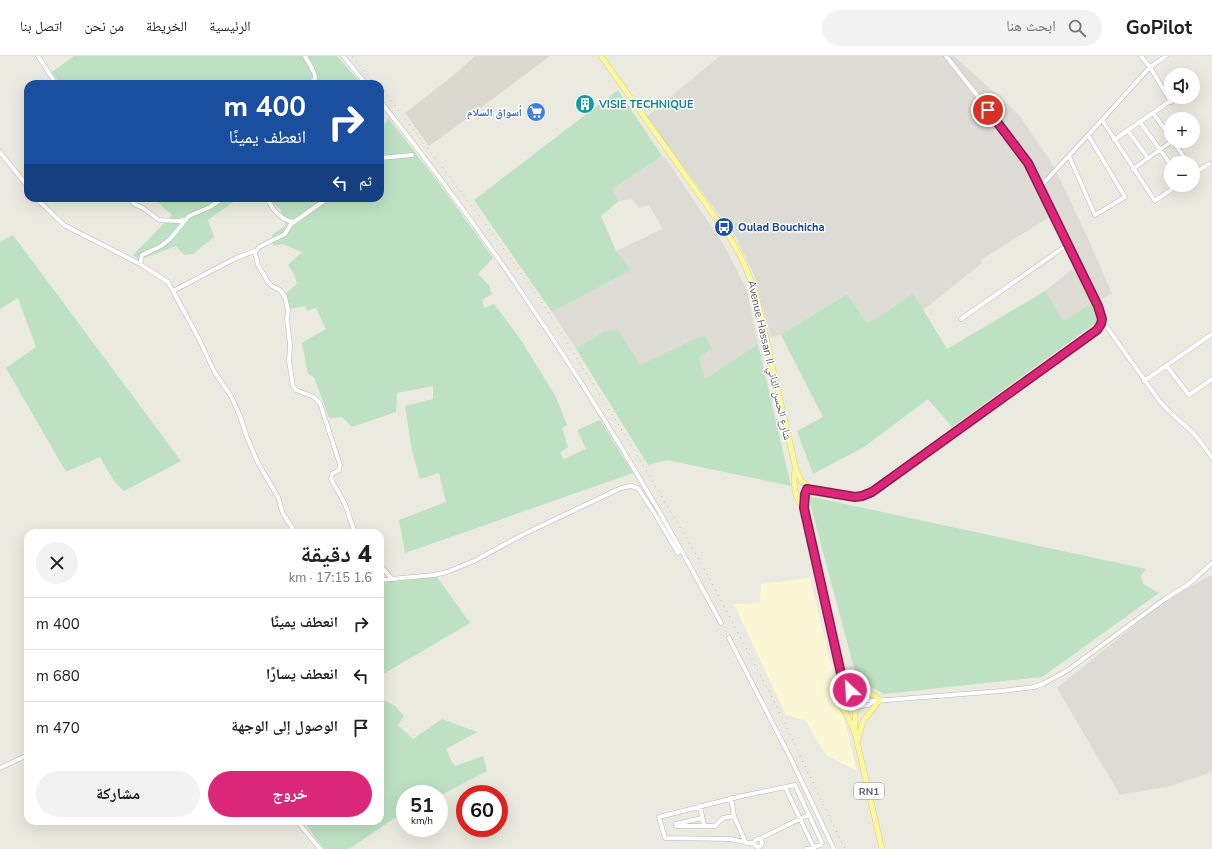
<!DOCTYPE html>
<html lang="ar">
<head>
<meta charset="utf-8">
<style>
	:root { --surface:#fff; --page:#f2f2f2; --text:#202124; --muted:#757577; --line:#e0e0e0; --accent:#db2777 }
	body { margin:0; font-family:"Nunito Sans","Noto Naskh Arabic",sans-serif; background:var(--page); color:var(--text); direction:rtl; height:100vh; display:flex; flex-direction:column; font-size:15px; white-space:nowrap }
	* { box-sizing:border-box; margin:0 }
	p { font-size:13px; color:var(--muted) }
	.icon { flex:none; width:22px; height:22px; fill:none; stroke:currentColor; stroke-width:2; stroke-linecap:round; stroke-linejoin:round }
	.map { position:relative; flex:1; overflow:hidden; direction:ltr }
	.panel { position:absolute; left:24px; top:473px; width:360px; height:296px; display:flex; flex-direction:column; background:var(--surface); border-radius:12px; box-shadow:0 4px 16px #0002; direction:rtl }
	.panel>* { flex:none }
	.top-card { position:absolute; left:24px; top:24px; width:360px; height:122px; border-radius:12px; box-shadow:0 4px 16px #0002; direction:rtl; background:#1a4fa0; color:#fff; overflow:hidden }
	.tools { position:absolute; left:1164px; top:12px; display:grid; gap:8px }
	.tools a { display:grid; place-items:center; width:36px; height:36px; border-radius:50%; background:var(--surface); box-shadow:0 4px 16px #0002; font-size:20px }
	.speed { position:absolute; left:396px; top:729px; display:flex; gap:8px; font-size:20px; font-weight:700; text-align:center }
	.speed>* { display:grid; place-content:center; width:52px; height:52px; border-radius:50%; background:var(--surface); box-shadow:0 4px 16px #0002; line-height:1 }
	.speed small { font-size:10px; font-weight:400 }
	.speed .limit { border:6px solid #d22; background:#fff; color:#111 }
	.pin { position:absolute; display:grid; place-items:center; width:34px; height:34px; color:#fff; margin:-17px; border:2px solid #fff; border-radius:50%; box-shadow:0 1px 4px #0007 }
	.me { position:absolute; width:44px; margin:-22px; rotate:335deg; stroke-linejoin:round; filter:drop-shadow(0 0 3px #0008) }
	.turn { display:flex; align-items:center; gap:14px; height:84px; padding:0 12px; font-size:18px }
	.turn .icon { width:52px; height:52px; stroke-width:2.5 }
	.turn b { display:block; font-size:28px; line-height:34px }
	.then { display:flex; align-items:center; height:38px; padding:0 12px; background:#0003; gap:8px; font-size:15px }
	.round { display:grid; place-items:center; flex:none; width:42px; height:42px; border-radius:21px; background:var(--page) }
	.headline { display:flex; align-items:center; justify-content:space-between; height:68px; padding:0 12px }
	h1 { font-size:24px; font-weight:800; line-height:30px }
	.action { display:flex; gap:8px; margin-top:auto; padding:8px 12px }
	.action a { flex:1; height:46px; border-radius:24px; background:var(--accent); color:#fff; font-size:16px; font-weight:800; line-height:46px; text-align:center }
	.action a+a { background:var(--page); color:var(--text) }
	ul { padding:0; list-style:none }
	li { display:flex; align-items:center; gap:12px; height:52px; padding:0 12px; border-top:1px solid var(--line) }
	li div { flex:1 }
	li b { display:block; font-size:15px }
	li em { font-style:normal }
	header { display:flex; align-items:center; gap:24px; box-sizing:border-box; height:56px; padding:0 20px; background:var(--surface); border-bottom:1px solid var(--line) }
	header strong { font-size:19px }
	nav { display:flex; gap:22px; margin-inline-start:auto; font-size:14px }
	.search { width:280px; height:36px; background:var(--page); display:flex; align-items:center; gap:10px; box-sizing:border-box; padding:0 14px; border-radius:22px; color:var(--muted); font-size:15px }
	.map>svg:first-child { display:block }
</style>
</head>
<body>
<header>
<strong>GoPilot</strong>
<div class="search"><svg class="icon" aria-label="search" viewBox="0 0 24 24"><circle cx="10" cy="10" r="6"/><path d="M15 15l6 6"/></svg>ابحث هنا</div>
<nav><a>الرئيسية</a><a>الخريطة</a><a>من نحن</a><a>اتصل بنا</a></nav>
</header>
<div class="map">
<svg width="1212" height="793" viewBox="0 0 1212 793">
	<rect width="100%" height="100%" fill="#ebeae0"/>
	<path fill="#fbf7d5" d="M810,522l47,193 -31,-16 -21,-35 -19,-5 -52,-111 26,-1 1,-19z"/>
	<path fill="#dcdbd4" d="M720,0h234l65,59 34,50 33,69 26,60 -20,9 -28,18 -19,-30 30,-24 -24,-51 -69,43v4l-59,47 -10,-17 -25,18 -21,12 -20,-29 -66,41 -10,2 -17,-62 -18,-38 -90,-120z
		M662,100l7,7 56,84 22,44 11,53 -53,35 -6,-21 6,-22 -9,2 -56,27 -37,-33 -27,17 -24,-37 78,-42 -14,-19 47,-22 -14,-24 -10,3 -7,-9 -13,2 -7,-12z
		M1212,519v197l-42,14 -50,9 -63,-107 110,-89z"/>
	<path fill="#dad9ce" d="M475,0h75l-96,72 -25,18 -24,-33 49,-38z"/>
	<path fill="#bde1c2" d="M74,0h263l23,26 -3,2h-297l-8,-12z
		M618,34l44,66 -50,33 7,12 -18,15 15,35 15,19 -79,42 -78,-112z
		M389,63l50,64 54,75 -15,16 11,11 3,9 -10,6 2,8 10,-4 25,33 37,60 11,28 -5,3 6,19 -8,6 4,6 22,-10 -9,-19 23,-10 33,53 -228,80 -6,-33 47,-18 -7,-29 -19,6 -8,-28 -7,-45 28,-7v-13l-36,7 -1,19 -44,15 -10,-10 -13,1 -15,-41 -6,-3 -6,-31 24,-14 -10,-21 -9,3 -2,-5 -16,3 -3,-16 11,-9 -3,-10 -6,-9 14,-13 -19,-8 -9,2 -2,-11 14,-10 -6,-16 -7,-6 -3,-5h110v-70z
		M153,142h86l-31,22 6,17 -21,17 -9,1 -8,-9 -37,14 -6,-5 39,-40z
		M13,179l168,226 -57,30 -10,-10 -14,-24 -34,15 -60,-104 30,-21 -18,-49 -18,11v-67z
		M1045,235l19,30 28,-18 5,13v6l-145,105 -24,-28 -64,48 -51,27 -16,-43 26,-14 -42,-82 66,-41 20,29 21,-12 25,-18 34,56z
		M618,274l22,35 56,-27 9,-2 7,12 -13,10 6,21 53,-35 33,142 -124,-26 -19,5 -72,-116 27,-17z
		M808,440l338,73 -5,7 2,8 16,9 -117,84 -158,17 -27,-15z
		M437,521l33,46 -90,53v-94z
		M384,644l11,6 9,10 -6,9 15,14 29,-20 35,13 -31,17 5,11 4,6 28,-10 4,15 -48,25v-2h-34v19l-12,6 -44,30h-25l-21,-28h77v-118z"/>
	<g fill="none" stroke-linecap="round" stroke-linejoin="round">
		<g stroke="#b5b7bc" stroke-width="5">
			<path id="minor" d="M38,0l18,28
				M305,0c2,4 11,17 10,22 0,3 -5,4 -7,6
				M343,0l23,28
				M1141,0l9,11 21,35
				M1166,0l-16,11 -48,53 53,81 23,-16
				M380,45c130,162 243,338 341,522
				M1153,57l18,25
				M1140,66l31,43
				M1128,75l20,27
				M1114,84l56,-39
				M1173,85l15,22
				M0,96l28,35
				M1069,100l26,59 30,-18 -37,-62
				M380,102l32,-3
				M1133,113l39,-28
				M1193,118l16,-10
				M1040,131l62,-67
				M36,142l28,27 76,39 28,18 29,53 18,38 16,23 9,20 7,21 11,26 20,34 5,17 13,19
				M131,142l3,6 9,4 16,12 18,1 8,-1
				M267,142c5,11 14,22 27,24
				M328,142l-37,26 -6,10 -26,13 -4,6 3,12 10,17 4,4 8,4 5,7 3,13 -1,9 3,26 -1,16 4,25 3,4 18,7 6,6 20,62 -1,5 -7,4 -1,5 14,25 10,29
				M140,208l2,-9 19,-9 9,-7 19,-23 21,-9 13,-9
				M173,235l63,-33 19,-7
				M961,263l106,-74
				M1102,264l56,79c9,12 21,21 32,31 9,8 15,18 22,28
				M1166,309l23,30 23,-16
				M1144,325l68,-47
				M807,433l48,8 7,-1 10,-4 202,-144c7,-6 26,-17 28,-26 1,-6 -3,-11 -4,-16l-70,-143 -11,-17 -71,-90
				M380,509l12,14
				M380,524l54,-5 13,-3 27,-11 50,-27 97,-46 10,-2 7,2 17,26 23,39
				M729,582l62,121 43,90
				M855,642l19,3
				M857,651l11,-2 6,-4 127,-10 33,-4 9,-3 25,-14 97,-71 24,-15 23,-21
				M0,712l28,-13
				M785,731l29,61
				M731,742l3,18 12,27
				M700,750l4,20
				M702,762l-26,6v2h39l8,-8 11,-2
				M297,765l23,28
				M759,783l49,-24
				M754 787a4 4 0 1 1 8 0a4 4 0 1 1-8 0Z
				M755,788l-25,-5 -65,-1 -6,-21 83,-21 53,-11 27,58 -1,2 -8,2
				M806,793l8,-1"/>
		</g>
		<g stroke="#e7d25c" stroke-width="6">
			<path id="major" d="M601,0l131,185c22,35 30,76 38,115 9,38 17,76 26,113l6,13 4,2 1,3 -2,7 -1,14 38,170 1,17 -2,12 5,6 9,20 27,116
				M795,414c-2,14 -1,28 9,38
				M841,612l17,20 15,7 7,5 -17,21 -5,18
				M842,622l15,23 -2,12v20"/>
		</g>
		<use href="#minor" stroke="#fff" stroke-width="4"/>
		<use href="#major" stroke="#f9f6a6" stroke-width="5"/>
		<path stroke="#b1b2b2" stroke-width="1" stroke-dasharray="1 5" stroke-linecap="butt" d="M352,0l23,28
			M380,30l113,148 50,70 82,131 75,126 71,134 74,154"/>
	</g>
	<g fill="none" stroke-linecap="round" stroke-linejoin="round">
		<g stroke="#8e194d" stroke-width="10">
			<path id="route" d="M850,634l-8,-12 -38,-170 1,-14 2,-5 48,8 7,-1 10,-4 225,-162 4,-6 1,-5 -4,-13 -70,-143 -40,-53"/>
		</g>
		<use href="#route" stroke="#db2777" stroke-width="7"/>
	</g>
	<defs>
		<g id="building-disc" transform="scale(1)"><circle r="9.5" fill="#0f9aa8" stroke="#fff"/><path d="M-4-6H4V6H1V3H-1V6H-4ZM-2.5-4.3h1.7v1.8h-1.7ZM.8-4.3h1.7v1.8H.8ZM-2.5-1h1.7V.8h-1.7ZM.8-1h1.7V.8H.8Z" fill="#fff"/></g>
		<g id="supermarket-disc" transform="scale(1)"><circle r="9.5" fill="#3f7fe0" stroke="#fff"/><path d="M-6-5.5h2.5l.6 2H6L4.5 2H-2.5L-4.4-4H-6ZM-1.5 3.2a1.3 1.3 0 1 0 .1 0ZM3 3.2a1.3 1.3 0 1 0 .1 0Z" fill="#fff"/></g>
		<g id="bus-disc" transform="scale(1)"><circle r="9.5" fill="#1a4fb4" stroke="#fff"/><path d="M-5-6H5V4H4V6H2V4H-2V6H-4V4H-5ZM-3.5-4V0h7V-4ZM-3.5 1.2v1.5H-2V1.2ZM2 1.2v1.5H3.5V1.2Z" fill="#fff"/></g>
	</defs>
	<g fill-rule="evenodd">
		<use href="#building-disc" x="585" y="48"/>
		<use href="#supermarket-disc" x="536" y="56"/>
		<use href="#bus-disc" x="724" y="171"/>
	</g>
	<g text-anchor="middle" stroke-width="3" stroke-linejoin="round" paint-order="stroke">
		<rect fill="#fff" stroke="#8b8c90" stroke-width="1" x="854" y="727" width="30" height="16" rx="3"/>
		<g font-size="10" font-weight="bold" fill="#595b60">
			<text x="869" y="739">RN1</text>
		</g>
		<g font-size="11" font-weight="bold" fill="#0d838f" stroke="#fff" text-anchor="start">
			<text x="599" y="52">VISIE TECHNIQUE</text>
		</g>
		<g font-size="11" font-weight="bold" fill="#366cbe" stroke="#fff" text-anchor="end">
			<text x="522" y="60">أسواق السلام</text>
		</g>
		<g font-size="11" font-weight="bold" fill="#164399" stroke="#fff" text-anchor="start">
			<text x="738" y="175">Oulad Bouchicha</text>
		</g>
		<g font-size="11" fill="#595b60" stroke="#fff">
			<text transform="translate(770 304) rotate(77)" y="4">Avenue Hassan II شارع الحسن الثاني</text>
		</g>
	</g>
</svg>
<div class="tools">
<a><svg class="icon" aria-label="sound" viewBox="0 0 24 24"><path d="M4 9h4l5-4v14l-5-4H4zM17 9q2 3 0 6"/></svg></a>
<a>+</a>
<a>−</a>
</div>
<div class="speed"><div>51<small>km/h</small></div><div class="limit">60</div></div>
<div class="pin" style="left:988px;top:54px;background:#d93025"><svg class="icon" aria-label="arrive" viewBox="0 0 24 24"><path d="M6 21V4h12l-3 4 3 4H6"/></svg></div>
<svg class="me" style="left:850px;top:634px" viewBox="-20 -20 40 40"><circle r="17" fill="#db2777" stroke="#fff" stroke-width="3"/><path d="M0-11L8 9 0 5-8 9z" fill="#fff"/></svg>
<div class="top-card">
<div class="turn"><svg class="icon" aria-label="right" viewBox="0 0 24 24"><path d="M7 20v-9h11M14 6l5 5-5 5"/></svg><div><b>400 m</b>انعطف يمينًا</div></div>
<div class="then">ثم<svg class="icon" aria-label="left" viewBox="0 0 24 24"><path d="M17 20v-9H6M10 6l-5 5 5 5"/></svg></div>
</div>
<section class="panel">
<div class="headline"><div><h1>4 دقيقة</h1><p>1.6 km · 17:15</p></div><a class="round"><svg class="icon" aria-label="close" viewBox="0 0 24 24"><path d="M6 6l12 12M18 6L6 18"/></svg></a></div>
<ul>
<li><svg class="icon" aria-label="right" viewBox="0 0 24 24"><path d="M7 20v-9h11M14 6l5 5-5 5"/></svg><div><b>انعطف يمينًا</b></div><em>400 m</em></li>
<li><svg class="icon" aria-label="left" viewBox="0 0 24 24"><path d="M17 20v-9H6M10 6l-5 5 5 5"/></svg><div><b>انعطف يسارًا</b></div><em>680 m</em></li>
<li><svg class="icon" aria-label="arrive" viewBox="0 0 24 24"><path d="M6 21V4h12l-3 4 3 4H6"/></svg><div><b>الوصول إلى الوجهة</b></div><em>470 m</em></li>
</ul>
<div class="action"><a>خروج</a><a>مشاركة</a></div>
</section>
</div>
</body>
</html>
